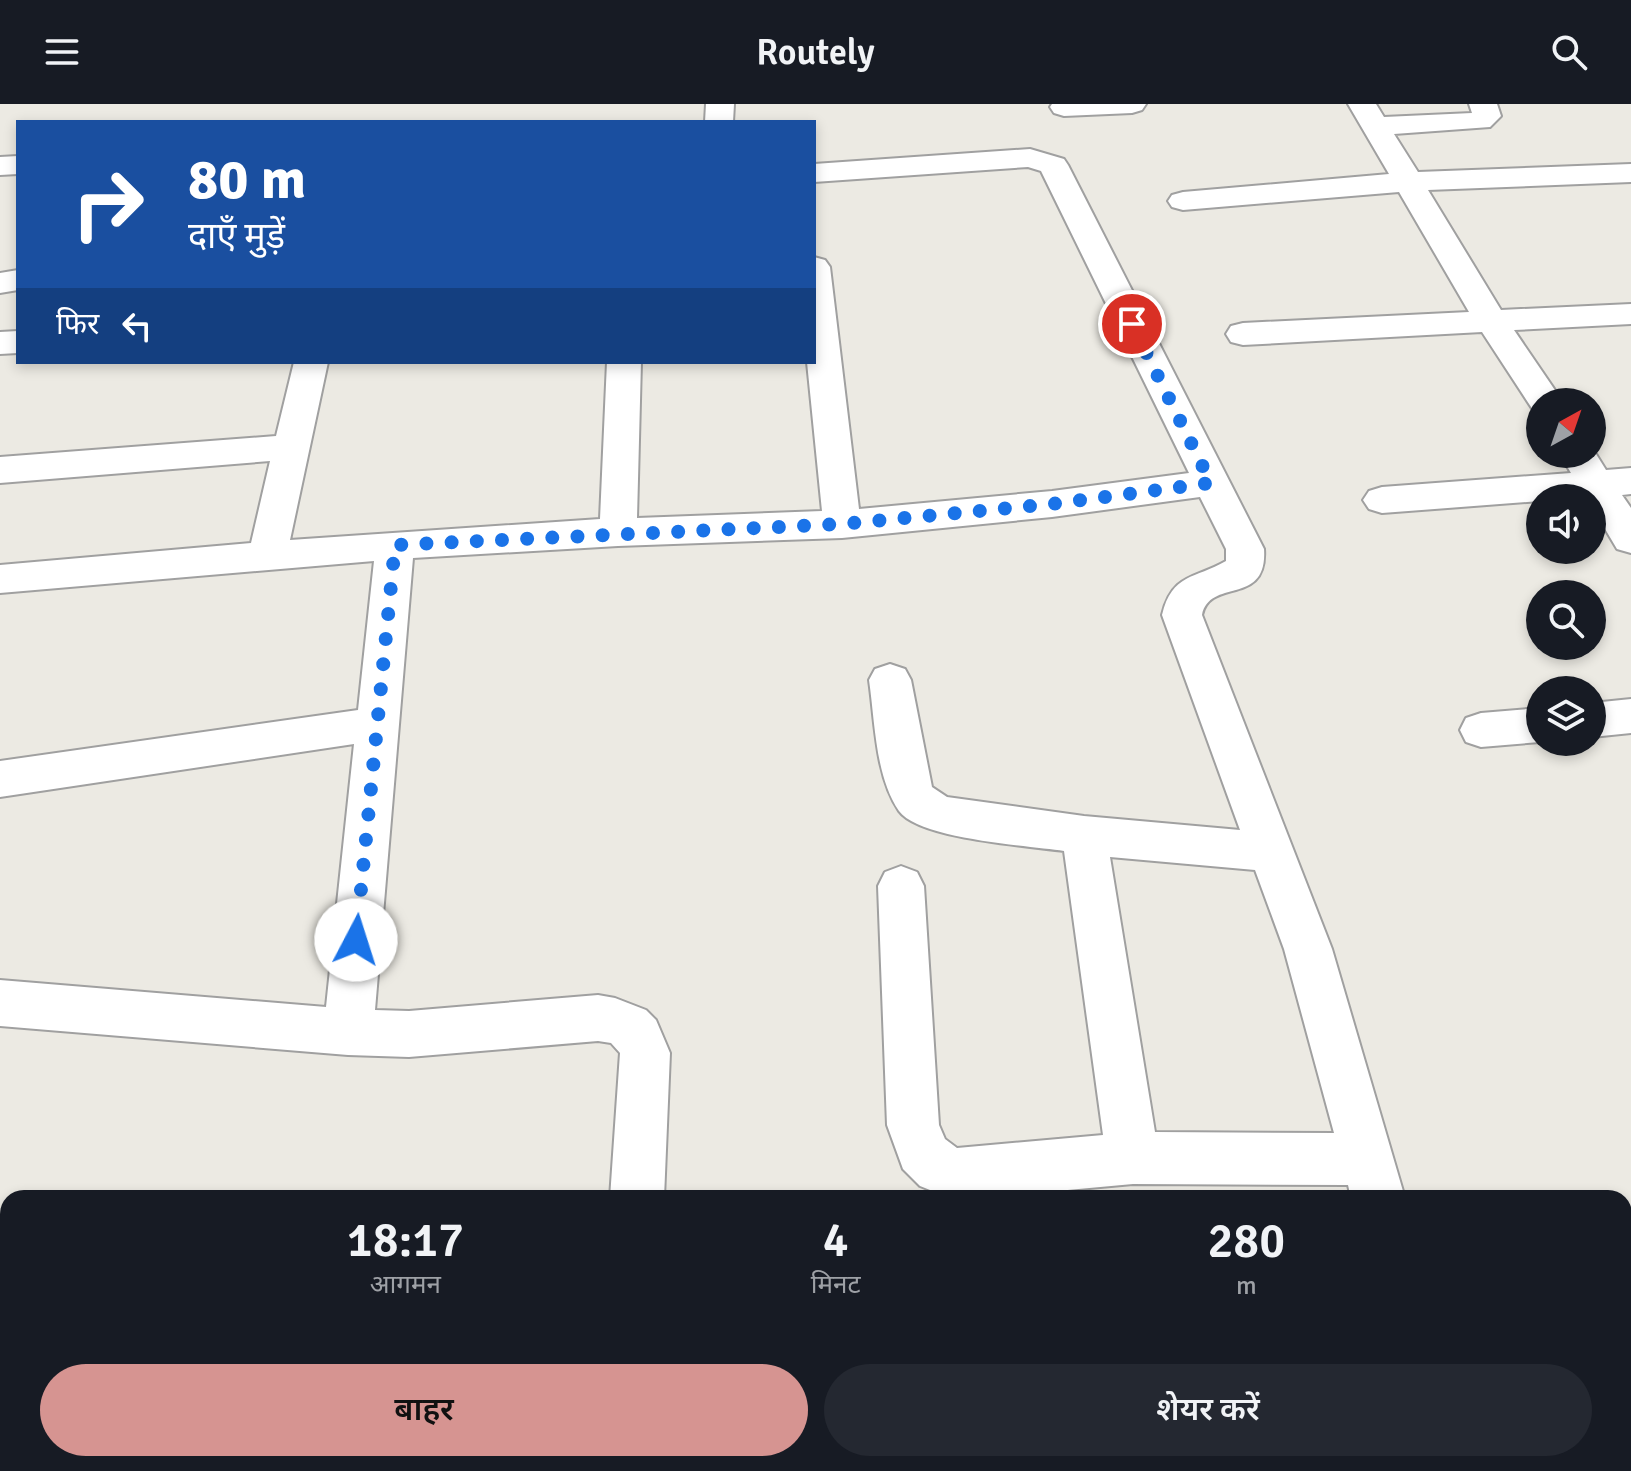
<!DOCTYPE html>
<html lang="hi">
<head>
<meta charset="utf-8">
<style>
	:root { --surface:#171b24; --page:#242831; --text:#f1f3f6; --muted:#9ea1a6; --accent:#d69491 }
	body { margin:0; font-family:Signika,"Noto Sans Devanagari",sans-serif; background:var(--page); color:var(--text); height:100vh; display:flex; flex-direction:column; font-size:30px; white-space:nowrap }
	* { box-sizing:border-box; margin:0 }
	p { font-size:26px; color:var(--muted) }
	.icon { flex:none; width:44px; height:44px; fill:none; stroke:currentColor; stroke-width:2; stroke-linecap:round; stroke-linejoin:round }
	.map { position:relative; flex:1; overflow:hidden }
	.panel { position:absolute; left:0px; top:1086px; width:1632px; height:282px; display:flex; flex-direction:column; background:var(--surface); border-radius:24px 24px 0 0; box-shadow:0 4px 12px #0003 }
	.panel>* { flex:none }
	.hud { position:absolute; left:16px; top:16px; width:800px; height:244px; border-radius:0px; box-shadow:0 4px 12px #0003; background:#1a4fa0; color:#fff; overflow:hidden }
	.needle { width:52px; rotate:40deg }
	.buttons { position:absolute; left:1526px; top:284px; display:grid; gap:16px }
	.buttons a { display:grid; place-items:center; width:80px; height:80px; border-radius:50%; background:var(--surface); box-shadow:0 4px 12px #0003; font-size:40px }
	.pin { position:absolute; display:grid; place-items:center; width:68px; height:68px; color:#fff; margin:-34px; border:4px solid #fff; border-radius:50%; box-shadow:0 2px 8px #0007 }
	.me { position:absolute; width:88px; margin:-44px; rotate:5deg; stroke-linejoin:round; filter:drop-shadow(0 0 6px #0008) }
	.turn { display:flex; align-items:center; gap:28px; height:168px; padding:0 40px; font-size:36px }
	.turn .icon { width:104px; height:104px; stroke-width:2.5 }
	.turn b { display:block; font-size:56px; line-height:68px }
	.then { display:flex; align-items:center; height:76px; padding:0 40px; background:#0003; gap:16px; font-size:30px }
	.eta { display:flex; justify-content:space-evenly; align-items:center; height:136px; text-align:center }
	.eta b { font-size:48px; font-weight:600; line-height:56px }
	.button { display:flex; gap:16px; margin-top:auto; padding:16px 40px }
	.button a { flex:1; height:92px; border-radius:48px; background:var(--accent); color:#111; font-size:32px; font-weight:600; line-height:92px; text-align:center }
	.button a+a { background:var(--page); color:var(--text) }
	header { display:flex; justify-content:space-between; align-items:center; height:104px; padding:0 40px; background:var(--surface); font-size:36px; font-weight:600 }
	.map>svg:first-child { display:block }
</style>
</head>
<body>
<header><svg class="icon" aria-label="menu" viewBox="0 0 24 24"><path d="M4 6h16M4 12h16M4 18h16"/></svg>Routely<svg class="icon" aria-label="search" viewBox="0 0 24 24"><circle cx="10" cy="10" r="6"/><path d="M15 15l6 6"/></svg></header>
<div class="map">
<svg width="1631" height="1367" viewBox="0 0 1631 1367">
	<rect width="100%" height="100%" fill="#eceae3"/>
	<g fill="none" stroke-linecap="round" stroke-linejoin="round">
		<g stroke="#a0a0a0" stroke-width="4">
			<path id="street" d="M706,0h28l-1,18h-28z
				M1052,0h94l-4,6 -10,3 -68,3 -10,-3 -4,-6z
				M1348,0h28l8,13 88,-4 -3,-9h28l4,12 -11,11 -96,7 24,38 213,-8v18l-203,8 73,120 130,-6v20l-117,6 49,72h-23v10l-7,-2 -51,-78 -239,13 -12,-3 -5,-8 5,-8 12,-3 226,-11 -70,-120 -216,18 -11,-3 -4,-6 4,-6 11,-3 206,-18z
				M1030,45l34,10 4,6 196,384c4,58 -54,28 -62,66l130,334 73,249h-54l-3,-13 -215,-1 -151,14h-32l-30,-12 -17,-17 -16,-44 -9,-239 7,-14 16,-6 16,6 7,14 15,239 6,14 12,9 146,-13 -39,-284c-35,-5 -145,-12 -165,-40 -24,-35 -24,-90 -30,-131l6,-11 15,-5 15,5 6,11 21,107 15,10 137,19 156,14 -78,-215c10,-42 33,-36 64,-54v-12l-26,-52 -148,20 -210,21 -224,8 -205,12 -38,452 34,1 189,-16 17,3 31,12 10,10 14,33 -6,145h-54l10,-145 -9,-10 -13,-2 -189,16 -61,-2 -348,-29v-46l326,27 28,-263 -354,53v-36l358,-51 16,-149 -374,32v-28l251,-22 19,-82 -270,22v-26l276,-21 18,-74h34l-38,178 310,-21 7,-157h34l-4,156 185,-7 -15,-149h7v-105l11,3 5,7 29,242 193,-18 137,-18 -148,-302 -13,-4 -214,15v-18zM1110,753l145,13 29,79 50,184 -179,-1z
				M18,52v18l-18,1v-18z
				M18,166v20l-18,3v-20z
				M18,227v22l-18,1v-22z
				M1570,350h26l10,16 25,-2v26l-9,1 9,13v45l-14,-4 -25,-42v-9h-52v3l-158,12 -13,-4 -6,-9 6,-9 13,-4 189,-14 -6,-10z
				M1631,595v34l-39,4v-34z
				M1540,604v34l-59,5 -15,-5 -6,-12 6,-12 15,-5z
				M1631,1332v35h-55l3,-7h45v-26z
				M341,1360h60l-1,7h-60z
				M1420,1360h60l2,7h-60z"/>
		</g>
		<use href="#street" fill="#fff" fill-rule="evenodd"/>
	</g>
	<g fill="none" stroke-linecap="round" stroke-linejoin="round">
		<path stroke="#1a73e8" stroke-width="14" stroke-dasharray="0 25.2" d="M356,836l39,-395 447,-21 210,-20 159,-21 -79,-159"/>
	</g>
</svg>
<div class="buttons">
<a><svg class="needle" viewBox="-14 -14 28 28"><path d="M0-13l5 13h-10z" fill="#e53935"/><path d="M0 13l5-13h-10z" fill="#9ea1a6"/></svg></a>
<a><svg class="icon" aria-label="sound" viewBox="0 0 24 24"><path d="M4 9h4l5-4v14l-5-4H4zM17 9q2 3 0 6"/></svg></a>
<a><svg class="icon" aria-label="search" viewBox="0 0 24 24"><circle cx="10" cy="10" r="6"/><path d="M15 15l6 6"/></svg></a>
<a><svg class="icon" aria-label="layers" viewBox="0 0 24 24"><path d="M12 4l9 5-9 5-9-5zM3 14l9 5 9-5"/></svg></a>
</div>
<div class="pin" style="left:1132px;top:220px;background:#d93025"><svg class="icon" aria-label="arrive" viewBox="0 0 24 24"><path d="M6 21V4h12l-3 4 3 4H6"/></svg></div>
<svg class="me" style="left:356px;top:836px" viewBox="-20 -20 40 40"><circle r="19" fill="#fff"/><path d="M0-13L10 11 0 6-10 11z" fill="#1a73e8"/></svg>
<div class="hud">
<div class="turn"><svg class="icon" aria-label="right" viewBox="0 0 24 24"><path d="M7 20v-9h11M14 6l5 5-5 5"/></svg><div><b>80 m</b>दाएँ मुड़ें</div></div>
<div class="then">फिर<svg class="icon" aria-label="left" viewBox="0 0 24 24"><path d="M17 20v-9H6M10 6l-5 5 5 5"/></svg></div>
</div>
<section class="panel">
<div class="eta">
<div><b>18:17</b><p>आगमन</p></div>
<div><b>4</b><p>मिनट</p></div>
<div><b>280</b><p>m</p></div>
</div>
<div class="button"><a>बाहर</a><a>शेयर करें</a></div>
</section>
</div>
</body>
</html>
